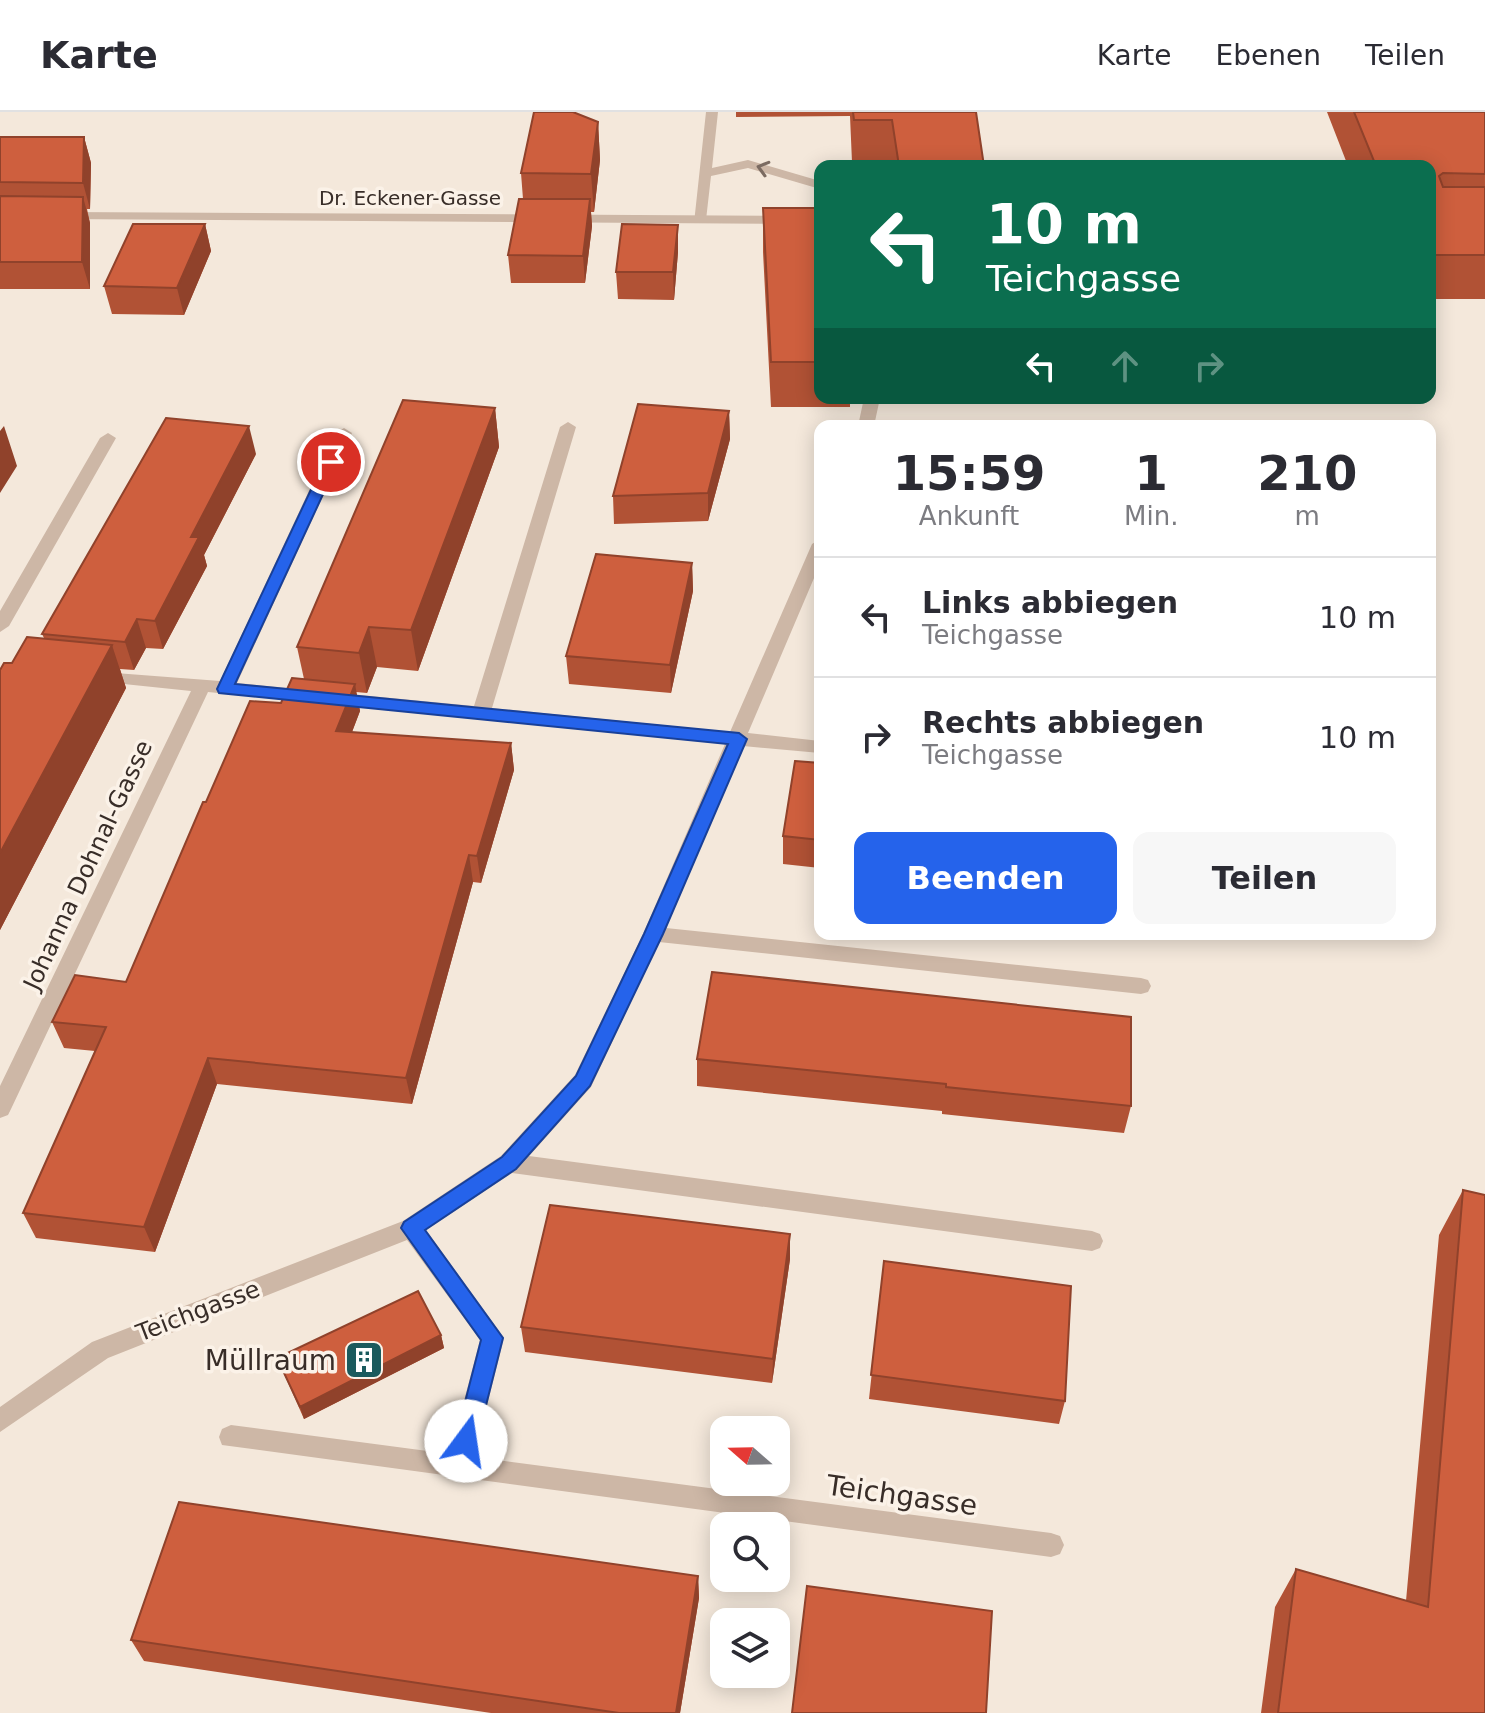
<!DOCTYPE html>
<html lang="de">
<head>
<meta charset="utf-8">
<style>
	:root { --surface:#fff; --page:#f7f7f7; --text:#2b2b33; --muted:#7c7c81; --line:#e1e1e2; --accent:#2563eb }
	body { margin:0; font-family:"DejaVu Sans",sans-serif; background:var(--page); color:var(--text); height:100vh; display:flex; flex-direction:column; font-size:30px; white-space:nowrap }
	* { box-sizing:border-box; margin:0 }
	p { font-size:26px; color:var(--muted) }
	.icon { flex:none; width:44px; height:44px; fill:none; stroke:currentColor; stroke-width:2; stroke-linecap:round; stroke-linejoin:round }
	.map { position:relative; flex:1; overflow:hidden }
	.sheet { position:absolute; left:814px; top:308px; width:622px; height:520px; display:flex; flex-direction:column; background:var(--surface); border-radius:16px; box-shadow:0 4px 20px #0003 }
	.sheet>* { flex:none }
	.top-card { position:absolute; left:814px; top:48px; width:622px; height:244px; border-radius:16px; box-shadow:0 4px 20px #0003; background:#0b6e4f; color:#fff; overflow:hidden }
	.needle { width:52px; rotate:290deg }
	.fabs { position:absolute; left:710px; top:1304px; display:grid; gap:16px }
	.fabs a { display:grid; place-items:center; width:80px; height:80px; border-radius:16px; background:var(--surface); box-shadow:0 4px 20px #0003; font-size:40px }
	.pin { position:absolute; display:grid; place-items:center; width:68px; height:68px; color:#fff; margin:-34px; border:4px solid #fff; border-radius:50%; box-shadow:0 2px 8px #0007 }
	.me { position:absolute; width:88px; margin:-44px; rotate:14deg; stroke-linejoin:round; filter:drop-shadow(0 0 6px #0008) }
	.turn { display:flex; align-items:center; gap:28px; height:168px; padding:0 40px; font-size:36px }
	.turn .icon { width:104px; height:104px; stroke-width:2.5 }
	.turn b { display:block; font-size:56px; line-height:68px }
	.lanes { display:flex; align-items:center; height:76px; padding:0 40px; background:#0003; justify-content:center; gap:40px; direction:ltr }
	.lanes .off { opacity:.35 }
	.eta { display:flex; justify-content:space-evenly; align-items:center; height:136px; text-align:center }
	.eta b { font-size:48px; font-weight:700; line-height:56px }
	.primary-button { display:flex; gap:16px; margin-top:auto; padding:16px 40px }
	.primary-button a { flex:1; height:92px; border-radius:16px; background:var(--accent); color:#fff; font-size:32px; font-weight:700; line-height:92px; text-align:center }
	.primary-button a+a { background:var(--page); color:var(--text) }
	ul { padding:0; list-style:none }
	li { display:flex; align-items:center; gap:24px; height:120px; padding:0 40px; border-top:2px solid var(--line) }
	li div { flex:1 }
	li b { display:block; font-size:30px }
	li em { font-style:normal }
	header { display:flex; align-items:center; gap:48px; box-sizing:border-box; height:112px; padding:0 40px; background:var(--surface); border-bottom:2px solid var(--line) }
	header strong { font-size:38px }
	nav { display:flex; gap:44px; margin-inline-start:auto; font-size:28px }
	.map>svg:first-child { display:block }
</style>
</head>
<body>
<header>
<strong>Karte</strong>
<nav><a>Karte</a><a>Ebenen</a><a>Teilen</a></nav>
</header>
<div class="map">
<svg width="1485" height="1601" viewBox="0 0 1485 1601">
	<rect width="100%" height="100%" fill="#f4e8db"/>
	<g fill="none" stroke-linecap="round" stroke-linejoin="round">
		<path fill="#cdb7a6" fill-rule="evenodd" d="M706,0h12l-6,56 36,-8 72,21v8l-72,-21 -37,8 -5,44 -12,3z"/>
		<path fill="#cdb7a6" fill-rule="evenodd" d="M64,100l756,4v8l-761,-5 -2,-3z
			M864,286h16l-6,28h-16z
			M568,310l8,5 -84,281 238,24 82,-188 8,-5v25l-72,169 72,8v12l-77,-7 -77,182 475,50 7,2 3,6 -3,6 -7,2 -482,-52 -68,145 -62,69 563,75 8,3 3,7 -3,7 -8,3 -580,-78 -86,57 78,108 -30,119 577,76 9,3 4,9 -4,9 -9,3 -829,-112 -3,-8 3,-8 9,-4 219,29 30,-114 -73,-100 -299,118 -108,74v-25l92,-65 311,-121 98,-65 74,-81 68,-141 82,-190 -517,-52 -197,417 -3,6 -8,3v-32l191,-395 -96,-10 -9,-6 3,-4 131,10 116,-248 8,-5 8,5 -115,250 237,23 86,-279z
			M108,321l8,5 -107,188 -9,6v-21l100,-173z"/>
	</g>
	<path fill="#b15235" d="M736,0h240l8,54h-94v-3l-38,-1 -2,-46 -114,1z
		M1327,0h158v187h-55v-133h-82z
		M598,10l2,38 -6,52h-3l1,14 -7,57h-74l-3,-28 15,-56 -2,-26z
		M0,25h84l7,26 -1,46h-3l3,14v66h-90z
		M763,96h57v190h30v9h-79l-8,-155z
		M205,112l6,27 -27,64 -72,-1 -8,-28z
		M678,113v27l-4,48 -56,-1 -2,-27z
		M495,296l4,39 -81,224 -41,-4 -10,26 -11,-1 4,19 -8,21 159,11 3,27 -33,113 -8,-1 -61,222 -195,-20 -62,168 -119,-14 -13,-25 72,-162 -31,-3 -12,-26 74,-40 80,-180 75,-99 23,-24 -7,-32z
		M729,299l1,28 -22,82 -94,3 -1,-28z
		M256,342l-52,101 3,11 -44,83 -17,-1 -12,22 -14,-1 6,19 -126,242v-260l12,-7 32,-25 -2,-4z
		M692,451l1,28 -22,102 -102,-9 -3,-28z
		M820,651v105l-37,-4v-28z
		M712,860l419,134 -7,27 -182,-19v-3l-245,-25v-27z
		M1463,1078l22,523h-224l14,-106 21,-38 110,32 33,-366z
		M790,1147l-18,124 -247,-31 -4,-25z
		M884,1149l181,140 -6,23 -190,-25z
		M441,1223l3,13 -140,71 -27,-61z
		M698,1464l1,22 -19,115h-189l-347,-52 -13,-21z"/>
	<path fill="#90422b" d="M598,10l2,38 -6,52 -3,-38z
		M84,25l7,26 -1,46 -7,-26z
		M83,85l7,26v66l-8,-27z
		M590,87l2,27 -7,57 -2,-27z
		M205,112l6,27 -27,64 -7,-27z
		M678,113v27l-4,48 -1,-28z
		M495,296l4,39 -81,224 -7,-41z
		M729,299l1,28 -22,82v-28z
		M4,314l13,40 -17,27v-62z
		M249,314l7,28 -52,101 3,11 -44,83 -8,-28 36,-84z
		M692,451l1,28 -22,102 -1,-28z
		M137,507l9,29 -12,22 -9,-28z
		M369,515l8,40 -10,26 -8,-40z
		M112,533l14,43 -126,242v-77z
		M355,572l5,27 -18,47 -6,-27z
		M511,631l3,27 -33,113 -4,-27z
		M469,743l4,27 -61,222 -6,-26z
		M208,946l9,26 -62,168 -11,-25z
		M790,1122v25l-18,124 1,-24z
		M441,1223l3,13 -140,71 -4,-12z
		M698,1464l1,22 -19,115h-4z"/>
	<path fill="#ce5f3e" stroke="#90422b" stroke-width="2" d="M534,0h39l25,10 -7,52 -70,-1z
		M853,0h123l8,54h-85l-7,-46h-38z
		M1354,0h131v62l-42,-1 -4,3 4,11h42v68h-55v-89h-54z
		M0,25h84l-1,46 -83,-1z
		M0,84l83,1 -1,65h-82z
		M519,87h71l-7,57 -75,-1z
		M763,96h57v154h-49z
		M133,112h72l-28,64 -73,-2z
		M622,112l56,1 -5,47h-57z
		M403,288l92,8 -84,222 -42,-3 -10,26 -62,-6z
		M638,292l91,7 -21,82 -95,3z
		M166,306l83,8 -58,111h8l-44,84 -18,-2 -12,23 -83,-8z
		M596,442l96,9 -22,102 -104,-9z
		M27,525l85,8 -112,208v-183l4,-7h8z
		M292,566l63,6 -19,47 175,12 -34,113 -8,-1 -63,223 -198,-20 -64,169 -121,-14 83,-186 -54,-5 23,-47 51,7 77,-180h3l44,-101 31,2z
		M795,649l25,2v77l-37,-4z
		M712,860l419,45v89l-185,-19v-3l-249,-25z
		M1463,1078l22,5v518h-207l18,-144 132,38z
		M550,1093l240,29 -17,125 -252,-32z
		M884,1149l187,25 -6,115 -194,-26z
		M418,1179l23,44 -141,72 -23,-49z
		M179,1390l519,74 -22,137h-57l-488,-73z
		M807,1474l185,25 -6,102h-194z"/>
	<defs><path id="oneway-chevron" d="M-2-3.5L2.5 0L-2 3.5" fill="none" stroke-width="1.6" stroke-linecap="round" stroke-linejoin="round" transform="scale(2)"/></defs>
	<use stroke="#7b6b61" href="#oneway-chevron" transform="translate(763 56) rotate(-164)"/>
	<path fill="#2563eb" stroke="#184099" stroke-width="2" d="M331,345l7,5 -103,222 504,49 8,6 -84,195 -73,152 -74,83 -91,61 78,108 -26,103 -3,8 -8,3 -8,-3 -3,-8 26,-101 -80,-112 3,-6 98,-65 74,-81 68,-142 84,-190 -509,-51 -2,-4 107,-227z"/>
	<defs>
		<g id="building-square" transform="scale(2)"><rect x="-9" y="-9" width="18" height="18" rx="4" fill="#1a5a5d" stroke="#fbf2e8"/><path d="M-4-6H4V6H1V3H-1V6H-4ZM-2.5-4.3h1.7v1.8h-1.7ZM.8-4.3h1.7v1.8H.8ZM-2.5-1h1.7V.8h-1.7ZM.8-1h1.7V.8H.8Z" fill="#fff"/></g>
	</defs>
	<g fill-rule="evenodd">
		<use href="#building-square" x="364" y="1248"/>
	</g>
	<g text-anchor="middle" stroke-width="7" stroke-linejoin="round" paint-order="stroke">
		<g font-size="20" fill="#382d28" stroke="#fbf2e8">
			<text x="410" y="93">Dr. Eckener-Gasse</text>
		</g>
		<g font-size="24" fill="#382d28" stroke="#fbf2e8">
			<text transform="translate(88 753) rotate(-65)" y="8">Johanna Dohnal-Gasse</text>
			<text transform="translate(198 1199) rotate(-21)" y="8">Teichgasse</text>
		</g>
		<g font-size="28" fill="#382d28" stroke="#fbf2e8" text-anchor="end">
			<text x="336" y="1258">Müllraum</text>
		</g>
		<g font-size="28" fill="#382d28" stroke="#fbf2e8">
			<text transform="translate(902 1383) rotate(8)" y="10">Teichgasse</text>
		</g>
	</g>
</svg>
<div class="fabs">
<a><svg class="needle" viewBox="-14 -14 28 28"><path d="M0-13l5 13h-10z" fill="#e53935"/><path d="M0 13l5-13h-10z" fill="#7c7c81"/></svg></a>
<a><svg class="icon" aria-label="search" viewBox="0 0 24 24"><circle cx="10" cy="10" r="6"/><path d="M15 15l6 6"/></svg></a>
<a><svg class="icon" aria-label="layers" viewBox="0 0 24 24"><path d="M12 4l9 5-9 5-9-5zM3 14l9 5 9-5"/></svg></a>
</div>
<div class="pin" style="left:331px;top:350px;background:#d93025"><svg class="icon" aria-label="arrive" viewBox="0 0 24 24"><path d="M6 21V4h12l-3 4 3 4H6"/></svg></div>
<svg class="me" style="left:466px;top:1329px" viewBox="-20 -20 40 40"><circle r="19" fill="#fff"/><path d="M0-13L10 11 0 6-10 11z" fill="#2563eb"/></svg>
<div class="top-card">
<div class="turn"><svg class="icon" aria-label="left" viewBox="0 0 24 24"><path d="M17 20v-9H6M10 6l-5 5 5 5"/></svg><div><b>10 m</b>Teichgasse</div></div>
<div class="lanes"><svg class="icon" aria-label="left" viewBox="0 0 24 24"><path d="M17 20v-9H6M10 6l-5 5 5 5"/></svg><svg class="icon off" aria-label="ahead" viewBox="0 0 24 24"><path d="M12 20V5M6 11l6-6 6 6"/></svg><svg class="icon off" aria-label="right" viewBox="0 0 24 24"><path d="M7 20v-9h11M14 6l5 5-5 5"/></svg></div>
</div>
<section class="sheet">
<div class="eta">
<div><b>15:59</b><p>Ankunft</p></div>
<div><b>1</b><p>Min.</p></div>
<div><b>210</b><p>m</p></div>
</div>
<ul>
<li><svg class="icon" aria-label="left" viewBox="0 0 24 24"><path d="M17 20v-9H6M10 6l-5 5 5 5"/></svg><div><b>Links abbiegen</b><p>Teichgasse</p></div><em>10 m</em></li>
<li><svg class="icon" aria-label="right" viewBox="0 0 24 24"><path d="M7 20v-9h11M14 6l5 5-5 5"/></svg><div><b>Rechts abbiegen</b><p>Teichgasse</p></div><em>10 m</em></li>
</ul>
<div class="primary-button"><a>Beenden</a><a>Teilen</a></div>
</section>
</div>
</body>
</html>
